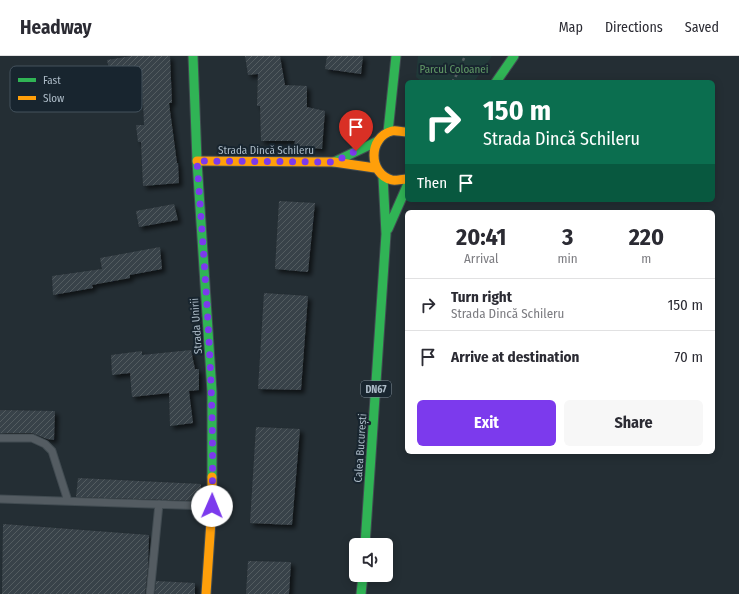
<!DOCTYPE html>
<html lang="en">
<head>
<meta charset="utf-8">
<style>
	:root { --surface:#fff; --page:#f7f7f7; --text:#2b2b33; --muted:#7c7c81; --line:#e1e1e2; --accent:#7c3aed }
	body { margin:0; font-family:"Fira Sans Condensed",sans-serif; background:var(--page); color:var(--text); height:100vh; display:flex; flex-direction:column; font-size:15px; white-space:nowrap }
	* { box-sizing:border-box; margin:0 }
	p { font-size:13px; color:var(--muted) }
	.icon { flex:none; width:22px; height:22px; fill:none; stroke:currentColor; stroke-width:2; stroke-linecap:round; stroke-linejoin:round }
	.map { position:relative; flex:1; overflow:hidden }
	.details { position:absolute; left:405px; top:154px; width:310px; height:244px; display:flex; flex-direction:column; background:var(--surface); border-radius:6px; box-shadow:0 2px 10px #0003 }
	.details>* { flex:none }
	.hud { position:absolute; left:405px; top:24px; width:310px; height:122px; border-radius:6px; box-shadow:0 2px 10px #0003; background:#0b6e4f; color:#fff; overflow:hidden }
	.fabs { position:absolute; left:349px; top:482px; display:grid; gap:8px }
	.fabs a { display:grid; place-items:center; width:44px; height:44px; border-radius:6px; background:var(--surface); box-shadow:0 2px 10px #0003; font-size:20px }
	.pin { position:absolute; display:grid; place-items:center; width:34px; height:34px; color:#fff; margin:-41px -17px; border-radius:50% 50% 50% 0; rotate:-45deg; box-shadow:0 0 4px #0007 }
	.pin .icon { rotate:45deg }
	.me { position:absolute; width:44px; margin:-22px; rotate:1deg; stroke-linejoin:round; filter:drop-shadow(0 0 3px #0008) }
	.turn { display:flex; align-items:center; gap:14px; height:84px; padding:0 12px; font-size:18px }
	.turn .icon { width:52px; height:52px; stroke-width:2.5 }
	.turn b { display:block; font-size:28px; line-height:34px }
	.then { display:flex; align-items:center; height:38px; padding:0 12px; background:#0003; gap:8px; font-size:15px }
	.eta { display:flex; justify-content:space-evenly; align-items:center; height:68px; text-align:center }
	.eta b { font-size:24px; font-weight:700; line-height:28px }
	.primary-button { display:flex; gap:8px; margin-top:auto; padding:8px 12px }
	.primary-button a { flex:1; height:46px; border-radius:6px; background:var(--accent); color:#fff; font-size:16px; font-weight:700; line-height:46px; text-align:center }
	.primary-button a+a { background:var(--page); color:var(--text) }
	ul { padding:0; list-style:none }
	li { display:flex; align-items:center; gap:12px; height:52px; padding:0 12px; border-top:1px solid var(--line) }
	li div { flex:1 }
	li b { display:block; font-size:15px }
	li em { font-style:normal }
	header { display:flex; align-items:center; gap:24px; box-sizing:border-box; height:56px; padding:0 20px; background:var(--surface); border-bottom:1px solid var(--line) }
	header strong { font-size:19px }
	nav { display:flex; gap:22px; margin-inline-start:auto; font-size:14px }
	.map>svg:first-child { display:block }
</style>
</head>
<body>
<header>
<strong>Headway</strong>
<nav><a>Map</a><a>Directions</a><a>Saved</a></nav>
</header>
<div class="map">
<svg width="739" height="538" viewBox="0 0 739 538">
	<defs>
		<pattern id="building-hatch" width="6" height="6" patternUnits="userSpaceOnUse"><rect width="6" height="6" fill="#394248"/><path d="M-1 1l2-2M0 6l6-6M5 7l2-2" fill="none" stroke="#535b61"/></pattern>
		<filter id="shadow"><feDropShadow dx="3.5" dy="3.5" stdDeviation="2" flood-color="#0009"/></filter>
	</defs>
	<rect width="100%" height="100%" fill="#242e34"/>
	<path fill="#213939" d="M418,0h74l-18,26h-52l-6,-5z"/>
	<path fill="url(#building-hatch)" filter="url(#shadow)" d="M132,0h38l2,47h-3l8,60h1l1,20 -36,3 -2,-44h-3l-2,-17h8l-2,-53 -31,6 -4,-18z
		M245,0h35l5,29 22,1v21l18,4 -3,38 -28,-3 1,-5h-34l-1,-35h-3l1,-32 -10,1z
		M327,0h36l-2,18 -36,-5z
		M279,145l36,2 -7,69 -33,-3z
		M174,148l4,16 -39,7 -3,-16z
		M160,191l2,22 -32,6v3l-38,7 1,3 -40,7 -1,-19 50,-7 -2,-11z
		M264,237l44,3 -7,94 -43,-1z
		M191,294l4,19h4v21l-10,1 4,32 -23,3 -1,-33 -37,4 -2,-24 -18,2 -1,-20 31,-4v4z
		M0,354l55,1 -1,29 -7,-1 -15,-6h-32z
		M256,371l44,2 -8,96 -42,-2z
		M78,422l123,6v17l-125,-4z
		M3,468l146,11 -1,32 -3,27h-143z
		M248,505l43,1 -2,32h-43z
		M156,525l39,2v11h-40z"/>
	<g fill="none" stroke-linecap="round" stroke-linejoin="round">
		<g stroke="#414b51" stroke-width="9">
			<path id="lane" d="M0,382h32l13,6 7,7 16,50
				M0,443l210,7
				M150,538l9,-90"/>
		</g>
		<g stroke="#414b51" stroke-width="11">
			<path id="fast" d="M193,0l4,105 15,231v85
				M496,26l18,-26
				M388,76l8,-76
				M334,106l44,-21
				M388,173l19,-43
				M365,489l21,-311 -3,-57
				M361,538l2,-19"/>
		</g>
		<g stroke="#414b51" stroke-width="11">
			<path id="slow" d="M407,76c-5,0 -11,-2 -15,-1 -24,6 -24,43 0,49 4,1 10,-1 15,-1
				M197,105l137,1 41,6
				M206,538l6,-88v-29"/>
		</g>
		<path stroke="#565f63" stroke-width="2.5" stroke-dasharray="3 3" stroke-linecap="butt" d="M452,26l3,-4 10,-22"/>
		<use href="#lane" stroke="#545c62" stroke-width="7"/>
		<use href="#fast" stroke="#30b455" stroke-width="9"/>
		<use href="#slow" stroke="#ff9f0a" stroke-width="9"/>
	</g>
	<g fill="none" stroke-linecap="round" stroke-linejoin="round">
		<path stroke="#7c3aed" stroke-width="7" stroke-dasharray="0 12.6" d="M212,450c3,-115 -7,-230 -15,-345l137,1 22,-11"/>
	</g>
	<g text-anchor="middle" stroke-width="4" stroke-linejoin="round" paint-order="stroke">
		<rect fill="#18252f" stroke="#808e99" stroke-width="1" x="361" y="325" width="30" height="16" rx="3"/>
		<g font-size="10" font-weight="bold" fill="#acbbc7">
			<text x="376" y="337">DN67</text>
		</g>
		<g font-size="11" fill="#629a66" stroke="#18252f">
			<text x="454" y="17">Parcul Coloanei</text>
		</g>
		<g font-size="11" fill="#acbbc7" stroke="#18252f">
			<text x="266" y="98">Strada Dincă Schileru</text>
			<text transform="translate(196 270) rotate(-94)" y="4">Strada Unirii</text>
			<text transform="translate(360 392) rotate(-86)" y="4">Calea București</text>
		</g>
	</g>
	<rect x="10" y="10" width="132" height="46" rx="6" fill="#18252f" stroke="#44525d" stroke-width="1"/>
	<rect x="18" y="22" width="18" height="4" fill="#30b455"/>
	<rect x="18" y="40" width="18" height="4" fill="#ff9f0a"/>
	<g font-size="11" fill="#acbbc7">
		<text x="43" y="28">Fast</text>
		<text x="43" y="46">Slow</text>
	</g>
</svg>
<div class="fabs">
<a><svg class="icon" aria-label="sound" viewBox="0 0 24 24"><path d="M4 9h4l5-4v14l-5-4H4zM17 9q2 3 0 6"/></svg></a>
</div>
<div class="pin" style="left:356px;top:95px;background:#d93025"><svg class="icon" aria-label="arrive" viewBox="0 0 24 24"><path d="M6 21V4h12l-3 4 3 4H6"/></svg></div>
<svg class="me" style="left:212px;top:450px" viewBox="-20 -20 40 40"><circle r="19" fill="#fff"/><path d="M0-13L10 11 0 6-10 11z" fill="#7c3aed"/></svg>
<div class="hud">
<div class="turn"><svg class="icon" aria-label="right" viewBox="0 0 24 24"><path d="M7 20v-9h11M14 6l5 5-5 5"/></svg><div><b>150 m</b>Strada Dincă Schileru</div></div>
<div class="then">Then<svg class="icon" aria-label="arrive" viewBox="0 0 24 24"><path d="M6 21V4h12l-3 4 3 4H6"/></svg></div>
</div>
<section class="details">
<div class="eta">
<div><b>20:41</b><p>Arrival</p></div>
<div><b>3</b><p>min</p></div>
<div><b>220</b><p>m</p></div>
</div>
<ul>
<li><svg class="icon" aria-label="right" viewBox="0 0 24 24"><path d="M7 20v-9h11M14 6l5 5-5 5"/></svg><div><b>Turn right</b><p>Strada Dincă Schileru</p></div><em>150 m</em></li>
<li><svg class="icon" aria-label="arrive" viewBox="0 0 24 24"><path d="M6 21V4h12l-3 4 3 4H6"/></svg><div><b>Arrive at destination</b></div><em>70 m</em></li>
</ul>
<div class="primary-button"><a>Exit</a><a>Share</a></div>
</section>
</div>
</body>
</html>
